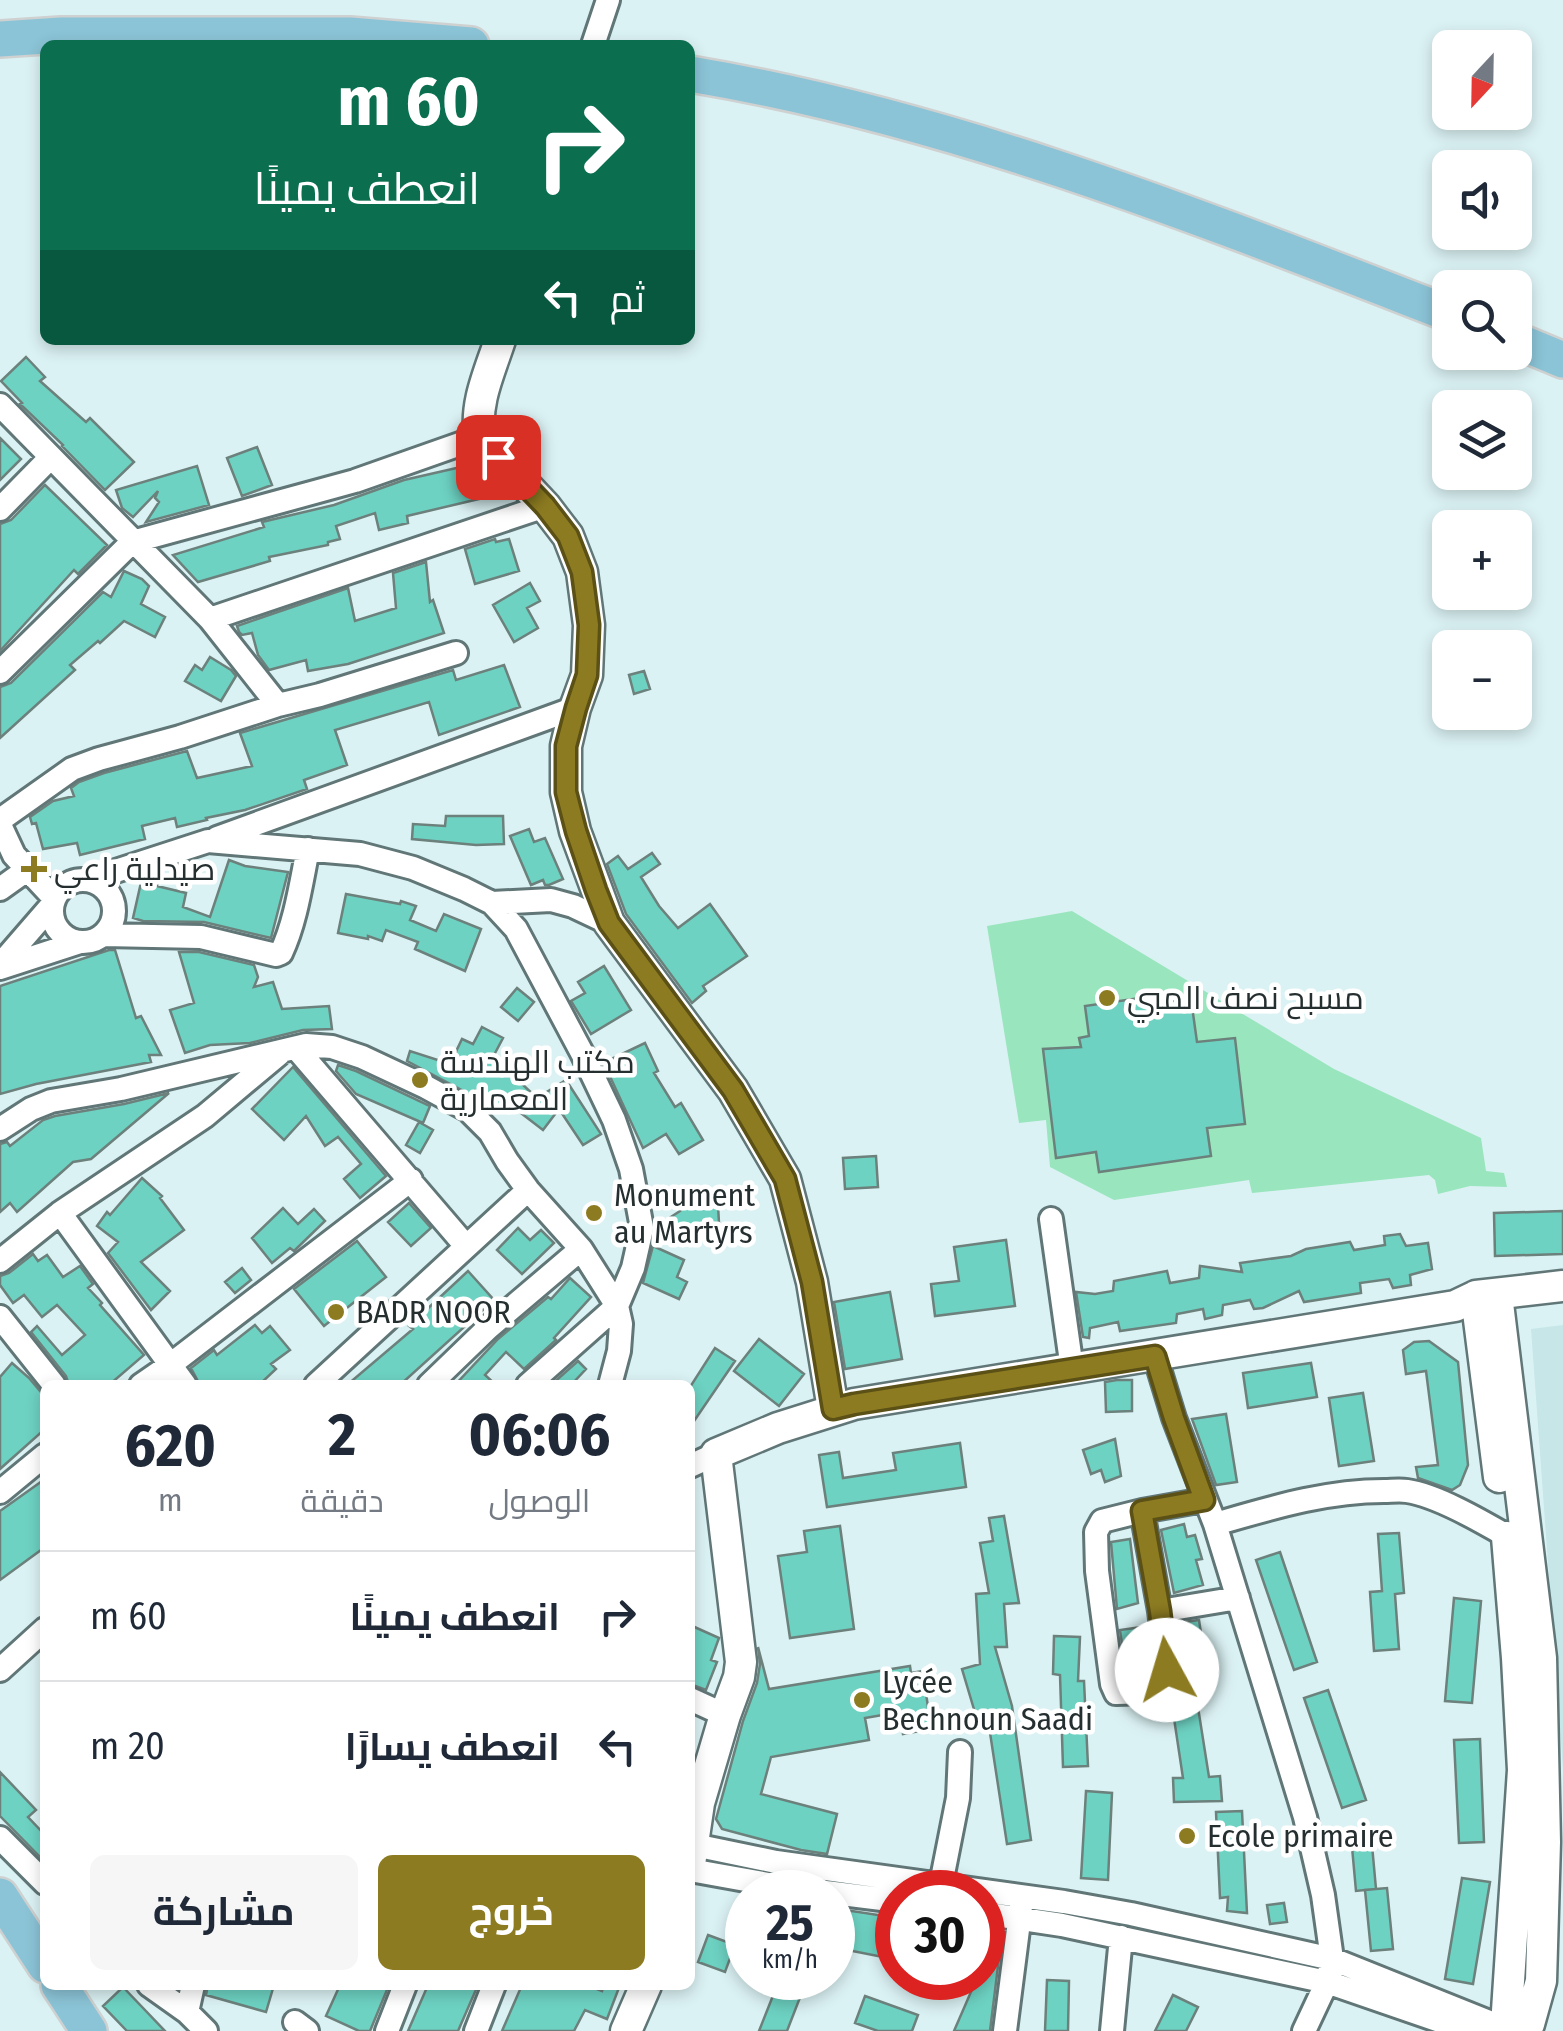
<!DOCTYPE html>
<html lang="ar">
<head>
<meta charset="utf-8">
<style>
	:root { --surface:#fff; --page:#f6f6f7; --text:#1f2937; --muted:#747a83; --line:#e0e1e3; --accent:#8c7b21 }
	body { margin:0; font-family:"Fira Sans Condensed",Cairo,sans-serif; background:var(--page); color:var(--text); direction:rtl; height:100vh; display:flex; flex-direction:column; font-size:38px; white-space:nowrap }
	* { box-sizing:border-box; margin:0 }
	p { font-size:32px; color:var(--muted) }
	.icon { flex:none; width:55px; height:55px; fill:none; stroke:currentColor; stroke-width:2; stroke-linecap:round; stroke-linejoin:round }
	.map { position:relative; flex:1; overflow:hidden; direction:ltr }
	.drawer { position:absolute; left:40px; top:1380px; width:655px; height:610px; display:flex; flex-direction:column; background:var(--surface); border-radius:15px; box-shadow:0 5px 15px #0003; direction:rtl }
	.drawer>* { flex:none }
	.hud { position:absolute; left:40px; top:40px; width:655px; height:305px; border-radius:15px; box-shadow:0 5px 15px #0003; direction:rtl; background:#0b6e4f; color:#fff; overflow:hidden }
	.needle { width:65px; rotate:202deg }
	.fabs { position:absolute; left:1432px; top:30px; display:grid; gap:20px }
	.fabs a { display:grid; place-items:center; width:100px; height:100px; border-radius:15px; background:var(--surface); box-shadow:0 5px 15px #0003; font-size:50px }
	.speed { position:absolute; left:725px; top:1870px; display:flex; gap:20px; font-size:50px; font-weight:700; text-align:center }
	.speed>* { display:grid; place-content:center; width:130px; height:130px; border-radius:50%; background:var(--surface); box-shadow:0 5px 15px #0003; line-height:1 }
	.speed small { font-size:25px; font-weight:400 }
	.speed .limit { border:15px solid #d22; background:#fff; color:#111 }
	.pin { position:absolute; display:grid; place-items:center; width:85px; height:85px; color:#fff; margin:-42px; border-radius:20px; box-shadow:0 5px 15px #0006 }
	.me { position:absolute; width:110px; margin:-55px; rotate:354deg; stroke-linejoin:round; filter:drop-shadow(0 0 8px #0008) }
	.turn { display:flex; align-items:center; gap:35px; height:210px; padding:0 50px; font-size:45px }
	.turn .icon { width:130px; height:130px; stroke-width:2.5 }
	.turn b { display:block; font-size:70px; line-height:85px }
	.then { display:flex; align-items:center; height:95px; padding:0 50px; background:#0003; gap:20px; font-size:38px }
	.eta { display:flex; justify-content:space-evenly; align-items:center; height:170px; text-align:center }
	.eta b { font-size:60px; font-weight:700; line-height:70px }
	.button { display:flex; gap:20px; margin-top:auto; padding:20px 50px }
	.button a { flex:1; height:115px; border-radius:15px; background:var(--accent); color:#fff; font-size:40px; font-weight:700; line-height:115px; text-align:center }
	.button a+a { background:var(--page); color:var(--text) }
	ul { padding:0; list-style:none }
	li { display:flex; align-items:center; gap:30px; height:130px; padding:0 50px; border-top:2px solid var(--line) }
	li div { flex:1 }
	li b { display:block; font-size:38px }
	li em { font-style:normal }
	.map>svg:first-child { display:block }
</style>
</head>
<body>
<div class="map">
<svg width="1563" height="2031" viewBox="0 0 1563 2031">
	<rect width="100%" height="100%" fill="#dbf2f4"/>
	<path fill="#c6e6e8" d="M1563,1325v444l-32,-440z"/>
	<path fill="#99e5bd" d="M1072,911l262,158 147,69 5,33 18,2 3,14 -37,-1 -32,8 -3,-14 -6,-5 -177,18 -3,-13 -135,20 -64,-33 -4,-47 -27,3 -32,-197z"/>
	<path fill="#6dd2c2" stroke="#6c807c" stroke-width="2.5" d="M26,357l19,20 -5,4 46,41 4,-4 44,44 -29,28 -43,-44 1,-1 -43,-41 2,-1 -21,-22z
		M0,438l21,21 -21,21z
		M257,447l15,38 -30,11 -15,-38z
		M474,464l9,34 -76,18 1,7 -29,7 -4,-17 -39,13 4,13 -12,3v3l-59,12 1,4 -72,21 -25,-27 91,-28 -2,-5 72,-17 70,-25z
		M197,466l12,39 -63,17 13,-20 -4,-4 3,-7 -25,26 -11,-9 -6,-18z
		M45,485l62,60 -29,29 -4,-4 -74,81v-127l11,-4z
		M495,539l1,3 13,-3 10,32 -44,13 -10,-35z
		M426,562l4,40 3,-2 11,33 -96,31 -40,7 -2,-11 -37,10 -11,-15 -6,-22 -10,2 -3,-3 -2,-6 111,-38 7,33 41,-13 -3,-35z
		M124,571l18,8 7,7 -8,18 24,13 -10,20 -31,-16 -24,22 -2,-2 -28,24 5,5 -75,68v-51l11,-4 92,-91 8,5z
		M530,583l10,18 -13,7 11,20 -24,14 -21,-37z
		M210,657l21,13 5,6 -15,25 -36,-20 10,-16 7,5z
		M504,665l16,42 -81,28 -10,-33 -94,28 12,35 -43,15 3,9 -62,21 -39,8 1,2 -30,7 -2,-9 -33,8 3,13 -65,16 -3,-12 -34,6 -7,-26 -4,1 -2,-7 23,-16 21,-5 -3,-8 8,-6 25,-9 83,-22 10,27 55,-12 -12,-33 213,-63 3,10z
		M644,671l6,18 -16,5 -5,-19z
		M446,816h57l1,28 -28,1 -64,-6 1,-15 32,2z
		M529,829l5,13 11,-4 18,41 -14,6h-4l-2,-5 -12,5 -21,-49z
		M652,853l8,11 -19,13 18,29 19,22 32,-24 37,52 -44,30 3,5 -14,12 -66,-89 -19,-50 11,-8 10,13z
		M229,860l16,6 43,6 -17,66 -67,-16 -61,-1 -10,-3 9,-40 16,-5h2l-3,13 29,7 -3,14 27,10z
		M346,894l54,10 1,-3 15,5 -6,14 26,11 8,-17 37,15 -16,42 -50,-22 3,-7 -32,-12 -4,11 -14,-5v3l-30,-6z
		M109,950h6l21,68 5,-2 20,39h-12l2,7 -115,22 -36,10v-108z
		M179,952h20l55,13 4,12 -4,10 19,-5 9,27 47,-3 3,23 -29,1 -53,13 -40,2 -25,8 -15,-43 24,-7z
		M604,966l27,44 -40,24 -20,-33 14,-8 -7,-11z
		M517,988l17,14 -16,19 -17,-14z
		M1168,994l1,8 22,-3 6,43 38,-4 10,86 -38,4 4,28 -112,16 -3,-20 -40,6 -13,-109 38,-2 -2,-9 10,-2 -4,-30z
		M482,1027l21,11 -10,19 44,41 29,-18 35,54 -18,11 -24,-36 -16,21 -39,-30 -9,10 -20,-19 -2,5 -66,-35 3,-10 40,13 12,-25 11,5z
		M645,1043l13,28 -4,2 21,34 6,-4 22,37 -24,14 -13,-20 -23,14 -42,-91 8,7 -2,-3z
		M338,1065l18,6 74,35 -7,17 -67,-29 -20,-23z
		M293,1067l93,109 -26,22 -16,-19 17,-15 -23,-27 -13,9 -19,-30 -22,24 -32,-31z
		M169,1093l-78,66 -18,3 -56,50 -7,-9 -10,9v-68l7,-2 3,4 33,-26 12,-4 69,-12z
		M419,1122l14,8 -13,23 -14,-8z
		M876,1156l2,31 -33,2 -2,-31z
		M142,1178l20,18 -2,2 24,32 -43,32 29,29 -19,19 -43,-57 10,-11 -21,-16 10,-14 3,3z
		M409,1203l22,25 -20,18 -23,-24z
		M718,1205l1,18h-14v14l-50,1 2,-12 23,-15 -2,-5z
		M283,1208l15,16 16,-15 11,12 -31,30 -4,-3 -18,15 -20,-25z
		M1563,1211v43l-68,2 -1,-43z
		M518,1228l12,12 11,-10 13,13 -32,31 -25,-24z
		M1400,1234l6,12 22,-3 4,26 -22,6 1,10 -18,3 -4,-9 -29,4 1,10 -57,9 -5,-11 -36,17 -9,1 -4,-9 -27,5 -1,10 -17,4 -2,-10 -26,5 -1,9 -56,8 -2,-9 -28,6 -1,10 -6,-1 -7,-45 19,2 18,-3 1,-10 53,-10 3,12 29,-5 1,-12 42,6 -2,-9 51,-7 15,-7 44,-7 4,8 31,-5 -1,-9z
		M1006,1240l9,66 -80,10 -4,-32 28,-3 -5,-34z
		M357,1241l29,36 -62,49 -30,-37z
		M653,1246l31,14 -7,17 10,5 -8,17 -36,-16z
		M33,1254l5,7 9,-6 16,22 17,-11 13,18 -5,4 14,15 -2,2 44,50 -35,30h-40l-3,-9 -35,-44 6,-6 25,29 23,-20 -28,-30 -15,12 -18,-22 -11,8 -13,-18v-9l9,-3z
		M242,1268l9,12 -16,13 -10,-11z
		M468,1271l26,29 -94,85h-53l66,-56 -4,-3z
		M570,1278l21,19 -37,41 2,2 -32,29 -18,-17 -21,23 11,10h-41l43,-46 50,-42 3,2z
		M890,1292l12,67 -57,10 -11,-67z
		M255,1325l7,8 8,-7 20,24 -19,14 5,5 -17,16h-59l-9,-17 23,-18 3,5z
		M759,1339l45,35 -25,32 -45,-35z
		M1429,1341l29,21 10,103 -8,20 -8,5 -34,-12 -2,-11 22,-2 -12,-94 -20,3 -3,-24 11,-8z
		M715,1348l20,13 -45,66v-40z
		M578,1361l8,8 -15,16h-20z
		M12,1363l17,15 16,19v32l-45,40v-92z
		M1311,1363l6,34 -69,11 -5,-35z
		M1117,1380h15v31l-26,1 -1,-30z
		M1363,1393l11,68 -35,5 -10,-68z
		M1226,1414l11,68 -21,3 -24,-66z
		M1115,1439l6,37 -16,6 -4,-12 -10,4 -8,-24z
		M960,1443l6,44 -139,20 -8,-52 20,-3 4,26 53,-8 -3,-17z
		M45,1479v68l-45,33v-69z
		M1004,1516l15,87 -15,1 3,43h-12l17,59 19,134 -24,4 -20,-131 -11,3 -14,-47 18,-5 -4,-70 13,-1 -9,-50 13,-2 -4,-23z
		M1184,1524l3,13 8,-2 7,24 -6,1 7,25 -29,8 -13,-63z
		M840,1526l14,103 -64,9 -12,-82 29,-4 -3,-21z
		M1399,1533l5,60 -9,1 4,55 -25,2 -4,-59 12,-1 -4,-57z
		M1130,1539l8,64 -21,6 -6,-67z
		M1280,1552l37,110 -23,8 -38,-110z
		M1454,1598l27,3 -9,102 -27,-2z
		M1199,1620l8,51 -25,3 -5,-51z
		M690,1625l29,13 -8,22 6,2 -11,28 -16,-6z
		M1142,1627l6,42 -22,3 -6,-42z
		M1054,1636l26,1 -2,44h6l4,85 -25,1 -3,-92 -7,-1z
		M758,1647l11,42 141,-23 1,7 12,-2 8,58 -28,5 -3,-22 -35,6 4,22 -98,17 -10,37 76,20 -10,40 -26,-4 -79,-21 -6,-10 27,-98 14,-38 3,-19z
		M1328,1690l38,110 -24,8 -38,-110z
		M1197,1701l12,76 11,-1 2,25 -48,1 -1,-24h10l-11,-73z
		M1480,1739l4,103 -25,1 -5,-103z
		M0,1772l36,38 -8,7 17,18v27l-45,-46z
		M1086,1791l26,2 -4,87 -27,-2z
		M1242,1811l5,102 -20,-2 1,-14 -8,1 -4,-86z
		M1371,1834l5,55 -20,2 -5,-55z
		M1462,1878l28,4 -17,102 -28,-5z
		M1387,1888l6,61 -22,2 -6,-61z
		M1284,1903l3,19 -17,2 -3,-19z
		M832,1908l66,10v42l-66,-13z
		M982,1929l20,5 -12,97h-36l23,-53h5z
		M708,1935l27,10 -10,27 -27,-10z
		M780,1978h15l11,4 -19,49h-28z
		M1047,1980l22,1 -1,50h-23z
		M208,1985h66l-8,27 -60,-17z
		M340,1985h49l-19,46h-11l-33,-15z
		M428,1985h50l-20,46h-50z
		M522,1985h65l15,6 2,-6h16l-13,34 -22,-9 -11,21h-72z
		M123,1987l42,44h-38l-24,-25z
		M1173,1995l25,12 -12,24h-31z
		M865,1996l53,19 -6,16h-34l-23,-8z"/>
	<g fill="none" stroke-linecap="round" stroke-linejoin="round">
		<g stroke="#617677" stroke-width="28">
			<path id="minor" d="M593,45l15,-45
				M0,405l210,214 68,86
				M0,509l51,-52
				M210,619l335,-113
				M0,672l132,-130 223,-61 125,-44
				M0,820l72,-51 27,-10 81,-22 98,-32 42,-10 136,-42
				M0,825l14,30 40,43
				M217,838l358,-130
				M52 911a31 31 0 1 1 62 0a31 31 0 1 1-62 0Z
				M88,880l120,-39 152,13 53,14 51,21 28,14 24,26 66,124 32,67 17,49 11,59 -9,40 -16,38 4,18 -2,27 -9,34
				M0,889l28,-20
				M492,903l59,-3 22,6 36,17
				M104,935l97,2 75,18 5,-2c15,-32 20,-70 27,-104
				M0,965l52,-60
				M0,968l80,-26
				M296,1048l169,197
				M0,1129l31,-20 20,-8 70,-12 185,-44 26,2 30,10 64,30 42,23 22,22 17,29 21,29 53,59 36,57 -89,79
				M60,1213l125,172
				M1051,1219l21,150
				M0,1261l60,-48 145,-97 74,-62
				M0,1317l54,68
				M1155,1356l19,62 41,106 90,293 18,78 9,64 -5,23 -23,49
				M141,1385l29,-20 241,-185
				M316,1385l212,-195
				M429,1385l59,-57 93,-79
				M690,1466l26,-12
				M0,1492l45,-37
				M1142,1511l62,-11
				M1215,1524c56,-16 110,-33 169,-33 7,0 16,-1 23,0 29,4 74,30 100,45
				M1160,1611l7,60 -2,8 -14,13 -35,1 -4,-9 -15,-113 -1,-39 6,-11 40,-10 18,100 78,-13
				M0,1670l45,-41
				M690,1699l35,16
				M0,1838l45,45
				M690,1848l4,-3 82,17 288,40 67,12 201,45 172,69
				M690,1870l95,17 113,14
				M941,1884l17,-86 2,-46
				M982,1913l80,12 265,57 142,49
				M149,1985l38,27 19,19
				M187,2012l6,-27
				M295,2022l12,9
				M387,2031l18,-46
				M476,2031l18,-46
				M1005,2031l16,-125
				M1112,2031l9,-94"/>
		</g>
		<g stroke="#617677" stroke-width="35">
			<path id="secondary" d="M500,340c-10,31 -26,64 -20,97l65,69 23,30 14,36 7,53 -2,50 -12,33 -9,38v46l9,39 34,92 124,167 52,89 27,103 21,127
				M1497,1295l44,363 4,184 -4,139 -12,43
				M1476,1296l23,181
				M690,1864l9,-61 26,-88 14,-38 2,-15 -25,-208 62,-26 76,-24 601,-98 21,-10 87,-10
				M1506,2026l17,-256 -6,-112 -10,-121
				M626,2031l20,-46"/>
		</g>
		<g stroke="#cfd1d1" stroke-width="40">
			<path id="primary" d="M0,39l61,-4h289l121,10
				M690,74c264,44 512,144 760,240
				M1515,340l48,20
				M0,1896l45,69
				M59,1985l30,46"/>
		</g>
		<use href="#minor" stroke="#fff" stroke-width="22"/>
		<use href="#secondary" stroke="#fff" stroke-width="30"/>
		<use href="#primary" stroke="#8bc4d7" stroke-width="35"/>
	</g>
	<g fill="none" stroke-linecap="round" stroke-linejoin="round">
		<g stroke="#5b5015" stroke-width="25">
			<path id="route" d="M498,457l47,49 23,30 14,36 7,53 -2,50 -11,33 -10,38v46l10,39 20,59 13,33 124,167 52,89 27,103 21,127 21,-5 301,-48 19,62 30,82 -62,11 18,100 7,59"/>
		</g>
		<use href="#route" stroke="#8c7b21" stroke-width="18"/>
	</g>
	<g fill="#8c7b21" stroke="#fff" stroke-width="4">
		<path d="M29 854h10v10h10v10h-10v10h-10v-10h-10v-10h10z"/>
		<circle cx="1107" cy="998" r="10"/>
		<circle cx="420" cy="1080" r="10"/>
		<circle cx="594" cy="1213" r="10"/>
		<circle cx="336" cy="1312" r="10"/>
		<circle cx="862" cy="1700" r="10"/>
		<circle cx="1187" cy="1836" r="10"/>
	</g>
	<g text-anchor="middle" stroke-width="9" stroke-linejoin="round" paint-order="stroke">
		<g font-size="32" fill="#262f30" stroke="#fff" text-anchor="start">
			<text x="54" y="880">صيدلية راعي</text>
			<text x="1127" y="1009">مسبح نصف المبي</text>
			<text x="440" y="1073">مكتب الهندسة<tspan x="440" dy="37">المعمارية</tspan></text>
			<text x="614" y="1206">Monument<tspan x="614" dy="37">au Martyrs</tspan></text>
			<text x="356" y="1323">BADR NOOR</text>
			<text x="882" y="1693">Lycée<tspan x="882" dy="37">Bechnoun Saadi</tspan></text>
			<text x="1207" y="1847">Ecole primaire</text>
		</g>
	</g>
</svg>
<div class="fabs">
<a><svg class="needle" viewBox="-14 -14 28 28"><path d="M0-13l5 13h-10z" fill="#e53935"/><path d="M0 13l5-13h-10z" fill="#747a83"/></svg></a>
<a><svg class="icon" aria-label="sound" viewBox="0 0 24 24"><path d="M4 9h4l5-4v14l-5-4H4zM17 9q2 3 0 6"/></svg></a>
<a><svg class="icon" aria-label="search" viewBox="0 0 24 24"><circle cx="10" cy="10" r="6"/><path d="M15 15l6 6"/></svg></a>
<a><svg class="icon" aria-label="layers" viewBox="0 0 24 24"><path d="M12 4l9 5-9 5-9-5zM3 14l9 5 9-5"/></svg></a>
<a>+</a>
<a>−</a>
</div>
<div class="speed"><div>25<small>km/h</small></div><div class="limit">30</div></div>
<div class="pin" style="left:498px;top:457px;background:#d93025"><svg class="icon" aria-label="arrive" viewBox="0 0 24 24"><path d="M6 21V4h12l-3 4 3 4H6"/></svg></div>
<svg class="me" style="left:1167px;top:1670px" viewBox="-20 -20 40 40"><circle r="19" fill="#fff"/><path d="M0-13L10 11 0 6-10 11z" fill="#8c7b21"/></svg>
<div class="hud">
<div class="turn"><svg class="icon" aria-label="right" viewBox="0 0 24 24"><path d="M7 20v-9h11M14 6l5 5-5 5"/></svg><div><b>60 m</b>انعطف يمينًا</div></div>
<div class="then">ثم<svg class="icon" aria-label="left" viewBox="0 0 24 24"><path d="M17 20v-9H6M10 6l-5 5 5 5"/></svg></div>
</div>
<section class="drawer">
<div class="eta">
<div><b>06:06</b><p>الوصول</p></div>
<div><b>2</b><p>دقيقة</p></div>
<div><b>620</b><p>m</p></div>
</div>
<ul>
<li><svg class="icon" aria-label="right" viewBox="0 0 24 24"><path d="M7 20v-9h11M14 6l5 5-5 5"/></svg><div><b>انعطف يمينًا</b></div><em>60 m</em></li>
<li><svg class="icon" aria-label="left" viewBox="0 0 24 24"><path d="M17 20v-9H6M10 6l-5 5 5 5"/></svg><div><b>انعطف يسارًا</b></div><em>20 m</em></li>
</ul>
<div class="button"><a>خروج</a><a>مشاركة</a></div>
</section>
</div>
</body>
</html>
